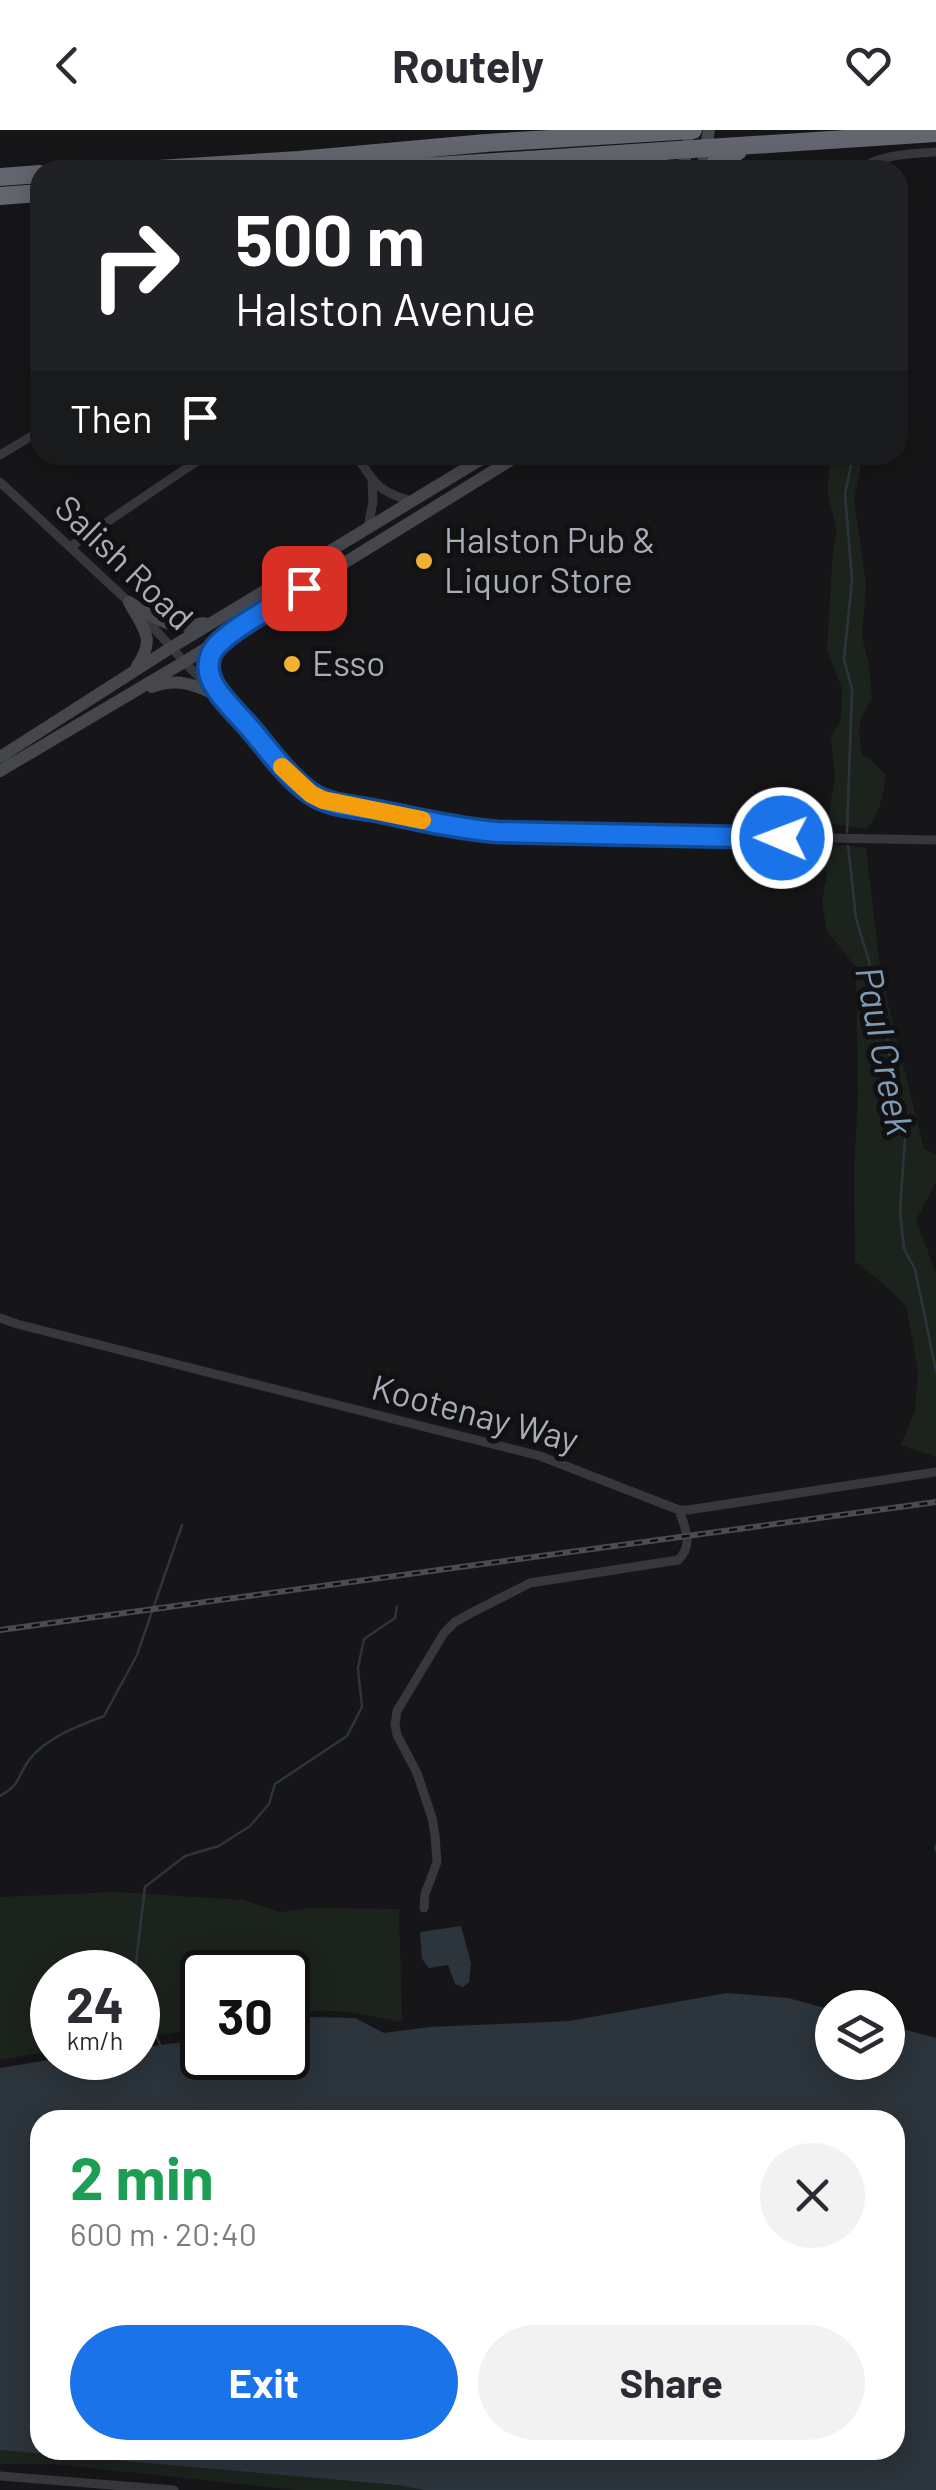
<!DOCTYPE html>
<html lang="en">
<head>
<meta charset="utf-8">
<style>
	:root { --surface:#fff; --page:#f2f2f3; --text:#2b2b33; --muted:#7c7c81; --accent:#1a73e8 }
	body { margin:0; font-family:Barlow,sans-serif; background:var(--page); color:var(--text); height:100vh; display:flex; flex-direction:column; font-size:38px; white-space:nowrap }
	* { box-sizing:border-box; margin:0 }
	p { font-size:32px; color:var(--muted) }
	.icon { flex:none; width:55px; height:55px; fill:none; stroke:currentColor; stroke-width:2; stroke-linecap:round; stroke-linejoin:round }
	.map { position:relative; flex:1; overflow:hidden }
	.details { position:absolute; left:30px; top:1980px; width:875px; height:350px; display:flex; flex-direction:column; background:var(--surface); border-radius:30px; box-shadow:0 5px 25px #0003 }
	.details>* { flex:none }
	.top-card { position:absolute; left:30px; top:30px; width:878px; height:305px; border-radius:30px; box-shadow:0 5px 25px #0003; background:#202124; color:#fff; overflow:hidden }
	.controls { position:absolute; left:815px; top:1860px; display:grid; gap:20px }
	.controls a { display:grid; place-items:center; width:90px; height:90px; border-radius:50%; background:var(--surface); box-shadow:0 5px 25px #0003; font-size:50px }
	.speed { position:absolute; left:30px; top:1820px; display:flex; gap:20px; font-size:50px; font-weight:700; text-align:center }
	.speed>* { display:grid; place-content:center; width:130px; height:130px; border-radius:50%; background:var(--surface); box-shadow:0 5px 25px #0003; line-height:1 }
	.speed small { font-size:25px; font-weight:400 }
	.speed .limit { border:5px solid #111; border-radius:15px; background:#fff; color:#111 }
	.pin { position:absolute; display:grid; place-items:center; width:85px; height:85px; color:#fff; margin:-42px; border-radius:20px; box-shadow:0 5px 15px #0006 }
	.me { position:absolute; width:110px; margin:-55px; rotate:271deg; stroke-linejoin:round; filter:drop-shadow(0 0 8px #0008) }
	.turn { display:flex; align-items:center; gap:35px; height:210px; padding:0 40px; font-size:45px }
	.turn .icon { width:130px; height:130px; stroke-width:2.5 }
	.turn b { display:block; font-size:70px; line-height:85px }
	.then { display:flex; align-items:center; height:95px; padding:0 40px; background:#0003; gap:20px; font-size:38px }
	.round { display:grid; place-items:center; flex:none; width:105px; height:105px; border-radius:52px; background:var(--page) }
	.head { display:flex; align-items:center; justify-content:space-between; height:170px; padding:0 40px }
	h1 { font-size:60px; font-weight:700; line-height:75px; color:#1e9e55 }
	.cta { display:flex; gap:20px; margin-top:auto; padding:20px 40px }
	.cta a { flex:1; height:115px; border-radius:60px; background:var(--accent); color:#fff; font-size:40px; font-weight:700; line-height:115px; text-align:center }
	.cta a+a { background:var(--page); color:var(--text) }
	header { display:flex; justify-content:space-between; align-items:center; height:130px; padding:0 40px; background:var(--surface); font-size:45px; font-weight:700 }
	.map>svg:first-child { display:block }
</style>
</head>
<body>
<header><svg class="icon" aria-label="back" viewBox="0 0 24 24"><path d="M15 5l-7 7 7 7"/></svg>Routely<svg class="icon" aria-label="heart" viewBox="0 0 24 24"><path d="M12 20l-8-8c-3-5 5-10 8-4 3-6 11-1 8 4z"/></svg></header>
<div class="map">
<svg width="936" height="2360" viewBox="0 0 936 2360">
	<rect width="100%" height="100%" fill="#161618"/>
	<path fill="#1c231d" d="M831,325h32l-9,44 12,85 -4,53 7,28 3,33 -12,23 -1,9 3,24 11,8 13,13c-3,19 -6,41 -20,54l-34,-5 -3,-11 6,-36 -4,-41 10,-15 1,-32 -15,-39 6,-100 4,-19 -10,-41z
		M816,712l50,6 15,127 43,174 12,5v28l-20,38 20,53v184l-35,-12 14,-34 3,-40 -11,-62 -13,-16 -39,-32 -1,-91 4,-75 -2,-128 -29,-36 -5,-28 5,-31 -33,-15z
		M117,1762l126,8 37,12 31,-4 88,1 3,113c-36,-7 -79,-18 -114,-6v-44h-86v58l-64,7v-65h-86v79l-52,9v-163z
		M0,2320l396,35 28,5h-127l-244,-26h-53z"/>
	<path fill="#2c353c" fill-rule="evenodd" d="M461,1796l10,37 -2,19 -6,5 -8,-3 -7,-19 -19,3 -7,-9 -2,-27z
		M727,1863l61,5 44,12v52h56v-37l48,13v452h-512l-28,-5 -396,-35v-382l61,-10h77v-10l45,-6 19,-6v22h86v-37l21,-4 46,1 29,15 46,-6 139,-6zM40,1990h855v330h-855z"/>
	<g fill="none" stroke-linecap="round" stroke-linejoin="round">
		<path stroke="#2c353c" stroke-width="2.5" d="M895,39v1
			M898,75v8
			M847,702l5,-143 -8,-30 8,-79 -7,-86 8,-39
			M848,716l8,72 26,87 14,95 10,25 -6,86 4,38 11,20 21,102
			M0,1666c22,-13 16,-18 29,-36 16,-22 51,-35 75,-44l33,-61 45,-130
			M936,1716v4
			M135,1842l10,-85 40,-31 34,-10 31,-20 19,-22 6,-20 72,-48 15,-29 -4,-39 6,-29 31,-21 2,-12
			M138,1860l22,55"/>
		<path stroke="#37383d" stroke-width="9" d="M858,40c23,-16 51,-16 78,-18
			M0,325l40,-24
			M356,325c18,28 22,37 56,46
			M0,352l130,121
			M368,398l5,-27 -1,-20
			M70,417l136,-92
			M141,484l48,53 49,48 50,58 23,21 25,9 136,27 26,2 438,8
			M0,1188l17,6 523,132 139,54h9l248,-38
			M424,1778l1,-14 12,-32 -2,-27 -3,-17 -15,-45 -20,-38 -2,-10 2,-14 47,-78 11,-11 16,-9 59,-30 148,-23c16,-14 7,-33 1,-50
			M0,2346l174,14"/>
		<path stroke="#45474d" stroke-width="12" d="M683,40l5,-27
			M702,40l7,-40
			M129,472c27,17 41,29 75,21
			M130,474c14,25 26,35 7,62
			M218,515c-16,16 -6,34 2,52
			M152,557c26,-10 44,-2 68,10
			M0,627l172,-110 316,-192
			M0,641l184,-109 335,-207"/>
		<path stroke="#63666e" stroke-width="18" d="M637,26l21,7 9,7
			M142,40l157,-10 187,-17 207,-13
			M375,40l561,-37
			M710,40l6,-7 22,-12
			M0,47l40,-3
			M0,66l40,-3"/>
		<g stroke="#4a4c52" stroke-width="6">
			<path id="rail" d="M0,1500l936,-128"/>
		</g>
		<use href="#rail" stroke="#111113" stroke-width="2.5" stroke-dasharray="8" stroke-linecap="butt"/>
	</g>
	<g fill="none" stroke-linecap="round" stroke-linejoin="round">
		<g stroke="#114b97" stroke-width="25">
			<path id="route" d="M304,458c-21,13 -84,45 -93,66 -10,24 12,44 26,60 25,25 44,58 73,79 19,13 45,14 67,18 40,8 81,18 121,21l284,6"/>
		</g>
		<use href="#route" stroke="#1a73e8" stroke-width="18"/>
		<path stroke="#f59e0b" stroke-width="18" d="M282,637l29,27 12,6 99,20"/>
	</g>
	<g fill="#f2b134" stroke="#111113" stroke-width="4">
		<circle cx="424" cy="431" r="10"/>
		<circle cx="292" cy="534" r="10"/>
	</g>
	<g text-anchor="middle" stroke-width="10" stroke-linejoin="round" paint-order="stroke">
		<g font-size="35" fill="#a8adb8" stroke="#111113" text-anchor="start">
			<text x="444" y="423">Halston Pub &amp;<tspan x="444" dy="40">Liquor Store</tspan></text>
			<text x="312" y="546">Esso</text>
		</g>
		<g font-size="35" fill="#a8adb8" stroke="#111113">
			<text transform="translate(124 433) rotate(44)" y="12">Salish Road</text>
			<text transform="translate(475 1284) rotate(15)" y="12">Kootenay Way</text>
		</g>
		<g font-size="38" font-style="italic" fill="#7f9bb3" stroke="#111113">
			<text transform="translate(884 921) rotate(79)" y="13">Paul Creek</text>
		</g>
	</g>
</svg>
<div class="controls">
<a><svg class="icon" aria-label="layers" viewBox="0 0 24 24"><path d="M12 4l9 5-9 5-9-5zM3 14l9 5 9-5"/></svg></a>
</div>
<div class="speed"><div>24<small>km/h</small></div><div class="limit">30</div></div>
<div class="pin" style="left:304px;top:458px;background:#d93025"><svg class="icon" aria-label="arrive" viewBox="0 0 24 24"><path d="M6 21V4h12l-3 4 3 4H6"/></svg></div>
<svg class="me" style="left:782px;top:708px" viewBox="-20 -20 40 40"><circle r="17" fill="#1a73e8" stroke="#fff" stroke-width="3"/><path d="M0-11L8 9 0 5-8 9z" fill="#fff"/></svg>
<div class="top-card">
<div class="turn"><svg class="icon" aria-label="right" viewBox="0 0 24 24"><path d="M7 20v-9h11M14 6l5 5-5 5"/></svg><div><b>500 m</b>Halston Avenue</div></div>
<div class="then">Then<svg class="icon" aria-label="arrive" viewBox="0 0 24 24"><path d="M6 21V4h12l-3 4 3 4H6"/></svg></div>
</div>
<section class="details">
<div class="head"><div><h1>2 min</h1><p>600 m · 20:40</p></div><a class="round"><svg class="icon" aria-label="close" viewBox="0 0 24 24"><path d="M6 6l12 12M18 6L6 18"/></svg></a></div>
<div class="cta"><a>Exit</a><a>Share</a></div>
</section>
</div>
</body>
</html>
